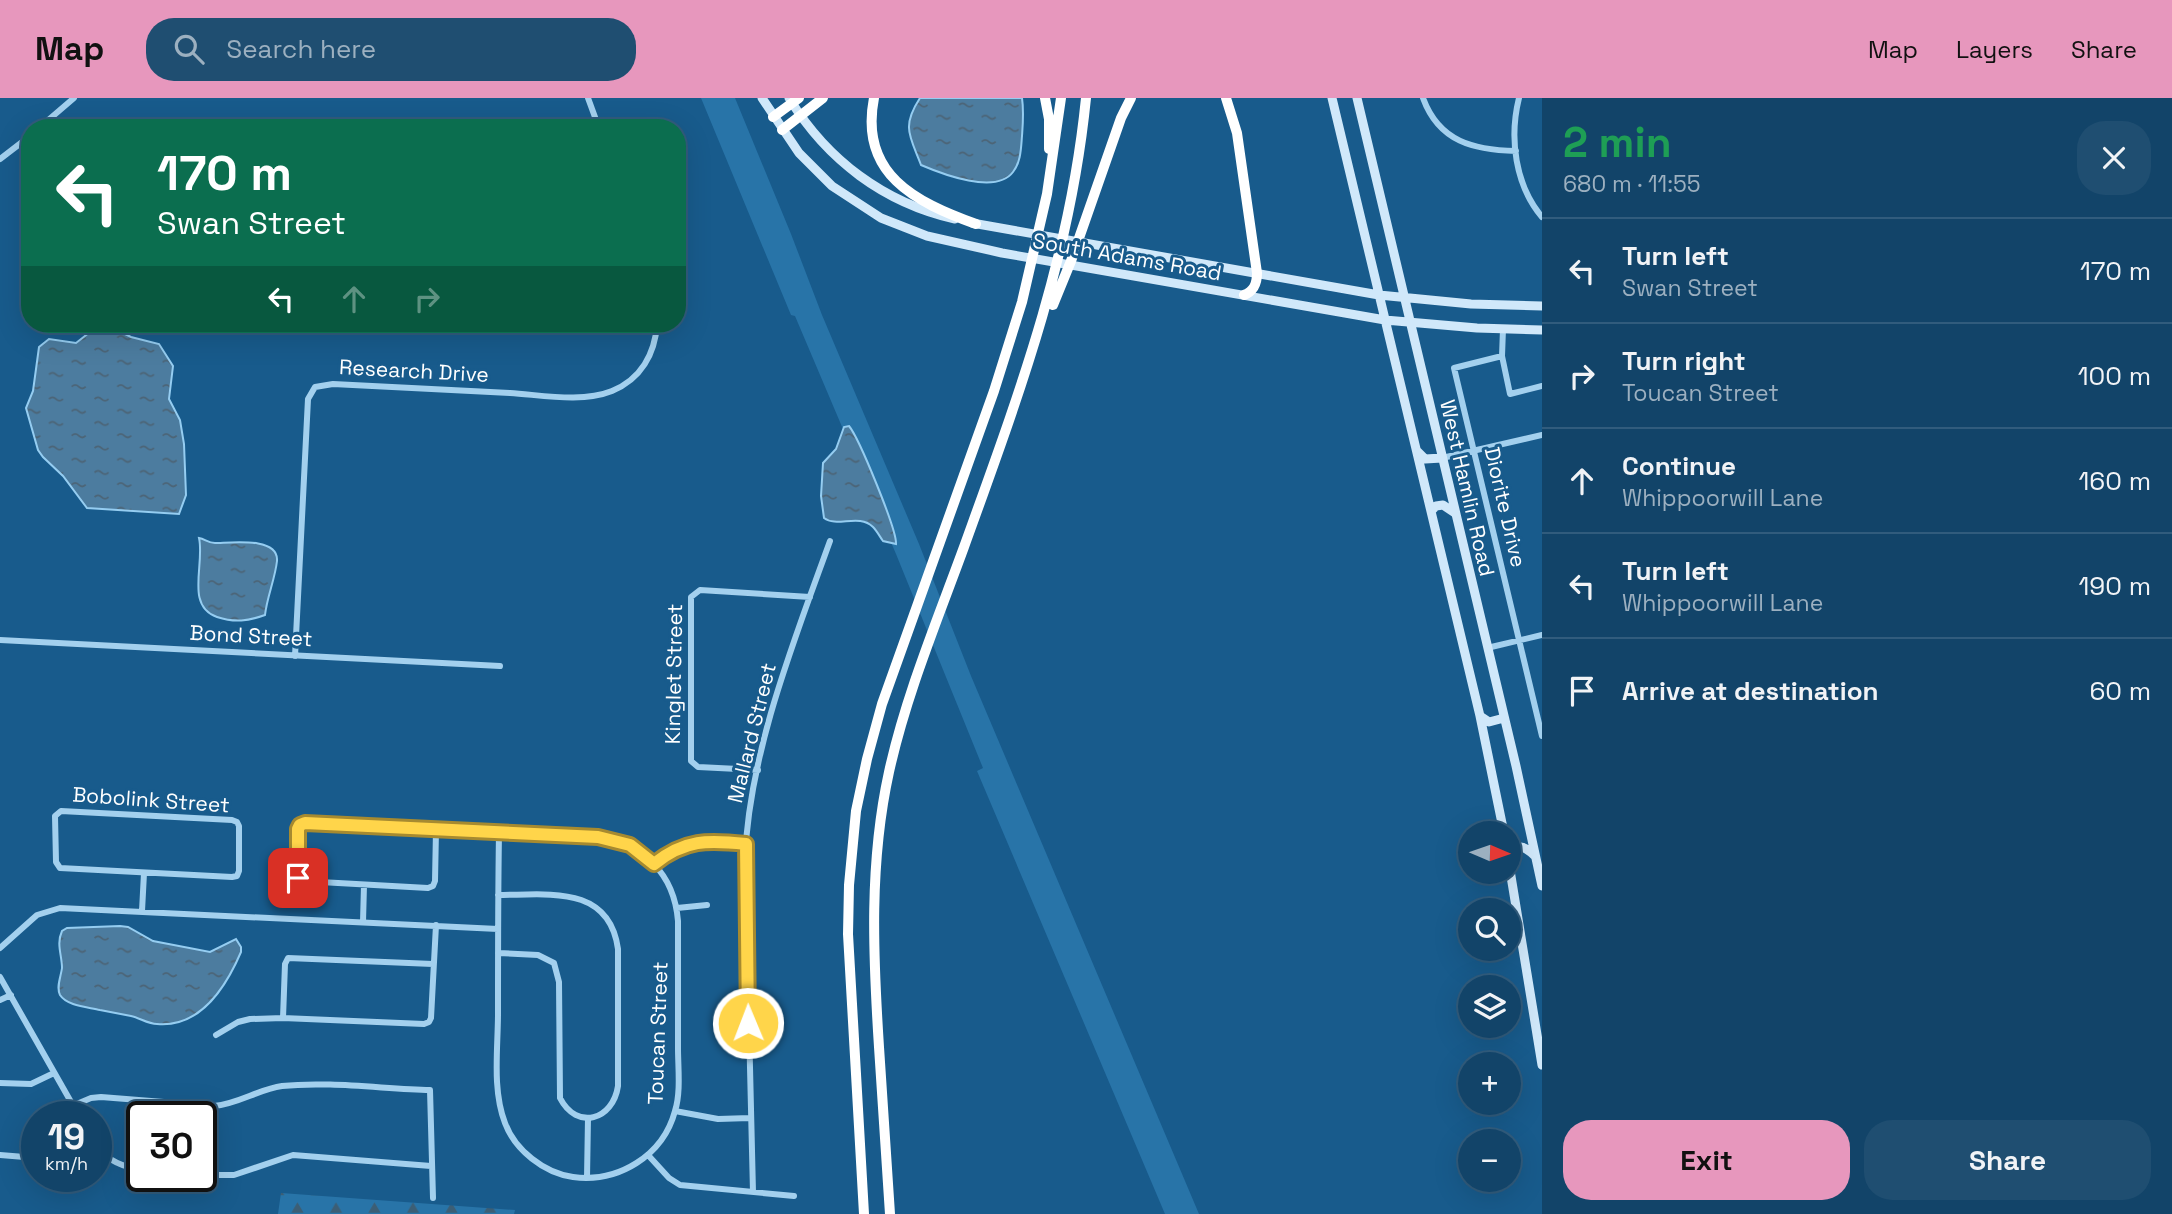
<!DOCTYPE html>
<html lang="en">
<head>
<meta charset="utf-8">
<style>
	:root { --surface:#124469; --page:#1f4e71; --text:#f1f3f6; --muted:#9cb0c0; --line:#315c7d; --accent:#e797bd }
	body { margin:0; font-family:"Space Grotesk",sans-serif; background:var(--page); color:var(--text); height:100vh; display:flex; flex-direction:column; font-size:26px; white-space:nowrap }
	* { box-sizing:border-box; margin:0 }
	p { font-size:23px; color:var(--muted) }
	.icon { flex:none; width:38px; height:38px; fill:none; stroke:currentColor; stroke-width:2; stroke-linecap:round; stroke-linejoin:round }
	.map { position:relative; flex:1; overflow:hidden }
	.details { display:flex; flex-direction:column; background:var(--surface); width:630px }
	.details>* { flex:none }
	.top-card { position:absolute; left:21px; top:21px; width:665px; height:214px; border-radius:28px; box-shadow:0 7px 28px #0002,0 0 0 2px var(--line); background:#0b6e4f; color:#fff; overflow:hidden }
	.needle { width:46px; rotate:92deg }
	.fabs { position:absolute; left:1458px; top:723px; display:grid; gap:14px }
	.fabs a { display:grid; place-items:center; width:63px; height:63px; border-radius:50%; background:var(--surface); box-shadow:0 7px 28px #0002,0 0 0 2px var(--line); font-size:35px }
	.speed { position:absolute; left:21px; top:1003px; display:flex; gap:14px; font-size:35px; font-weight:700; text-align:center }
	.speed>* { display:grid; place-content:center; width:91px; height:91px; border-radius:50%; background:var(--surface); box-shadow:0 7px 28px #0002,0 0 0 2px var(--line); line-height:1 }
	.speed small { font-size:18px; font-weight:400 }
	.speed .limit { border:4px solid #111; border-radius:10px; background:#fff; color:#111 }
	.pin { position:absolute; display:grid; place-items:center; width:60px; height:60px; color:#fff; margin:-30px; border-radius:14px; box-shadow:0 4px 10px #0006 }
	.me { position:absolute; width:77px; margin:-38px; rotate:359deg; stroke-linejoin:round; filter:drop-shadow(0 0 5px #0008) }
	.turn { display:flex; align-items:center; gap:24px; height:147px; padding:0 21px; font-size:32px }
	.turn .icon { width:91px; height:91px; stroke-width:2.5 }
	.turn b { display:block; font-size:49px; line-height:60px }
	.lanes { display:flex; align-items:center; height:66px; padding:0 21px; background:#0003; justify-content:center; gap:35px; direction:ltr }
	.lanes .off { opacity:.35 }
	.round { display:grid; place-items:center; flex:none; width:74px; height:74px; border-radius:28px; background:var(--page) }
	.headline { display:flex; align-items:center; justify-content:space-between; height:119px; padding:0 21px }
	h1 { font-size:42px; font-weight:700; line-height:52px; color:#1e9e55 }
	.action { display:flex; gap:14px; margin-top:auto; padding:14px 21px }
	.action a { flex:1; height:80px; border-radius:28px; background:var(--accent); color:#111; font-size:28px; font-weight:700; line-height:80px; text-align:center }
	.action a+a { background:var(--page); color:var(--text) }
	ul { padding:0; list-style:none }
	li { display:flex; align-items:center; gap:21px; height:105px; padding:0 21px; border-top:2px solid var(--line) }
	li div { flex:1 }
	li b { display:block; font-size:26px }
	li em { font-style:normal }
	header { display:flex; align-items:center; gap:42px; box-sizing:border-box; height:98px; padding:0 35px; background:var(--accent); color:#111 }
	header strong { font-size:33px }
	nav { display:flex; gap:38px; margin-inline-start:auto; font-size:24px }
	.search { width:490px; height:63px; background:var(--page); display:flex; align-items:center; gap:18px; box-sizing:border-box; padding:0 24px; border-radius:28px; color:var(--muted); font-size:26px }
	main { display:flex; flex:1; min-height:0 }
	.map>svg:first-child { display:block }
</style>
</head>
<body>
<header>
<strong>Map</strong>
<div class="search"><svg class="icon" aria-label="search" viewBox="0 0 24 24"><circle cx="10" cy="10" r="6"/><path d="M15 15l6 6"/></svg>Search here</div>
<nav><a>Map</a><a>Layers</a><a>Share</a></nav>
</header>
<main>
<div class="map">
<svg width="1542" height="1116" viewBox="0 0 1542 1116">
	<defs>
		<pattern id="forest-firs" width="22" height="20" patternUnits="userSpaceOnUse" patternTransform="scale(1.75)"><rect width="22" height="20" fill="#2874a8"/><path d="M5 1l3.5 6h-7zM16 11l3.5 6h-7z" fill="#3c5e75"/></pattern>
		<pattern id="water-ripples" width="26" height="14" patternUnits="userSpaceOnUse" patternTransform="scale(1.75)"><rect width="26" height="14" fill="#4c7c9f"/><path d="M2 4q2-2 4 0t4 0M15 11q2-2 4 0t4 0" fill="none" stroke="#4c6476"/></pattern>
	</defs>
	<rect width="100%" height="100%" fill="#185b8c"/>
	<path fill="#2874a8" d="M701,0h34l56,136 31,81 97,229 52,132 228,538h-34l-188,-443 6,-3 -87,-214 -101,-238 -4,-1z"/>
	<path fill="url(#forest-firs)" d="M281,1095l234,17 -1,4h-236z"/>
	<path fill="url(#water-ripples)" stroke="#95cdf1" stroke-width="2" d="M920,0h102c2,13 1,24 0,38 -1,12 -1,26 -9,36 -17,23 -71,2 -92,-7 -11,-29 -20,-38 -1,-67z
		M105,226l26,13 28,7 14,22 -4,33 11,21 4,24 2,51 -7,19 -92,-6 -24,-32 -20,-19 -5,-7 -12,-42 7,-17 6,-44 10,-8 27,4 23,-18z
		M849,328c10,12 48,104 47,118l-13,-3c-3,-4 -6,-10 -10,-14 -14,-14 -36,1 -49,-9l-3,-22 2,-33 13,-14 8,-22z
		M199,440c6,1 9,5 16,5 14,0 64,-7 62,18 -2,18 -10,36 -12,54 -17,6 -30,8 -48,2 -32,-11 -12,-53 -18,-79z
		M120,828l8,1 25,14 57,11 26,-13 5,8v5c-15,35 -40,76 -84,72 -9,0 -17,-6 -26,-8 -10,-2 -21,-4 -31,-6 -12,-3 -33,-4 -40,-15 -4,-8 1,-19 2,-27 0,-13 -6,-24 0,-37l5,-3z"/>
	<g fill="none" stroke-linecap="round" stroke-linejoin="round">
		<path stroke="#a3d0ee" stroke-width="6" d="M588,0l11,30
			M1423,0c16,44 51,52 93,53
			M1519,0c-10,40 -4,87 23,119
			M39,30l35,-30
			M0,61l30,-23
			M1503,231l-1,27 8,38 32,-8
			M1502,258l-48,12 88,368
			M1442,360l100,-23
			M0,542l500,26
			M1487,550l55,-13
			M295,558l13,-257 7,-12 18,-3c59,3 118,6 177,9 32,2 72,10 102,-2 29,-12 43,-37 45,-67
			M758,672l-60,-3 -7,-6v-164l9,-7 110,7
			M61,713l171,9 5,2 2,4v45l-2,5 -5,1 -172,-9 -4,-6 -1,-46z
			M436,732l-1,51 -2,5 -5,2 -126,-7 -4,-3v-49l2,-4 5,-2 293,14c46,8 76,36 80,84 0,42 0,85 0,127 0,20 3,44 -3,63 -12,45 -57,72 -102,66 -29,-4 -58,-27 -68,-54 -13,-34 -7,-74 -7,-110 0,-60 0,-120 1,-180
			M654,766c31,-25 54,-24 92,-20
			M498,797c49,0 111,-11 120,54v137c-5,34 -41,45 -58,12l-1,-116 -5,-19 -16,-8 -40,-2
			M677,810l30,-3
			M142,813l2,-38
			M363,824l1,-37
			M0,850l37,-33 23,-7 438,21
			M0,879l79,139
			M0,902l11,-5
			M283,920l2,-54 3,-6 145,6
			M216,937l22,-13 12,-3 33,-1 141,6 5,-2 2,-4 5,-93
			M0,985l31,1 23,-11
			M72,1008l19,-8 10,-1 113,9c24,-2 45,-17 68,-20 45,-5 103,3 148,4l3,108
			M675,1013l43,8 32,-1
			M96,1049c13,14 27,21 46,22
			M0,1057l37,3
			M648,1057l21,23 11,7 114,11
			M201,1077h33l59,-20 138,11
			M587,1080l1,-60
			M753,1094l-8,-333c4,-106 49,-218 85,-318"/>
		<path stroke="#d0e8fa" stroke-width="9" d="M762,0l37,55 33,33 49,32 46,18 75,17 383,67 92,8 65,2
			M789,0c38,62 95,105 166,121
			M1332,0l148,618 24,117
			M1357,0l159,668 26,120
			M972,125l407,72 92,9 71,2
			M1417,353l8,8 17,-1
			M1431,413l5,-5 7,-1 12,8
			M1480,618l9,6 15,-4
			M1508,752c11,-7 19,-2 27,6
			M1508,760l34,207"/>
		<path stroke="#fff" stroke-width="10" d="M874,0c-15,76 41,104 102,126
			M1045,0l4,21v30
			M1226,0l11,35 20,140c0,11 -3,18 -13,22
			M773,19l26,-19
			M782,32l41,-32
			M1053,207l18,-44 50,-143 10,-20
			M864,1116l-16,-280 1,-49 7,-74 11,-52 15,-55 112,-313 28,-89 25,-108 14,-96
			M890,1116c-4,-56 -7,-111 -11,-167 -6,-93 -10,-184 10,-275 17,-77 48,-151 75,-225 54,-150 106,-288 122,-449"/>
	</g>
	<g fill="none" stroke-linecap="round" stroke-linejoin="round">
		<g stroke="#a68a30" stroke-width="18">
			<path id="route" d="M298,780v-49l2,-4 5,-2 293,14 32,8 24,19c31,-25 54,-24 92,-20l2,179"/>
		</g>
		<use href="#route" stroke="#ffd54a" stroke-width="12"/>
	</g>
	<g text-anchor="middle" stroke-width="6" stroke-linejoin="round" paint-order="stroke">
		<g font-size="21" fill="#fff" stroke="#185b8c">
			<text transform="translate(1127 159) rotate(10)" y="7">South Adams Road</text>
			<text transform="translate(414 273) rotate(3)" y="7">Research Drive</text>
			<text transform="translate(1467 390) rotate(77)" y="7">West Hamlin Road</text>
			<text transform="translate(1505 409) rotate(77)" y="7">Diorite Drive</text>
			<text transform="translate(251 538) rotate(3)" y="7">Bond Street</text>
			<text transform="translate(674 576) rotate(-89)" y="7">Kinglet Street</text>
			<text transform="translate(752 635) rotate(-76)" y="7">Mallard Street</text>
			<text transform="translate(151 702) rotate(4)" y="7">Bobolink Street</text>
			<text transform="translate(658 935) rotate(-88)" y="7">Toucan Street</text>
		</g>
	</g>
</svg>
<div class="fabs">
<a><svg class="needle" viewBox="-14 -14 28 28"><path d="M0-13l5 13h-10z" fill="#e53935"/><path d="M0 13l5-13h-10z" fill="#9cb0c0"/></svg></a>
<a><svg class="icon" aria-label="search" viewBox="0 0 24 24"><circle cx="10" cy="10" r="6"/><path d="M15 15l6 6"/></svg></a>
<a><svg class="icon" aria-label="layers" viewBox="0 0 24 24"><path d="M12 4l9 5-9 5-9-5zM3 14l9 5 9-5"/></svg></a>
<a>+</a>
<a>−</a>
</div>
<div class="speed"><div>19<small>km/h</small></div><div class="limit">30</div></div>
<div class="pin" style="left:298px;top:780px;background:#d93025"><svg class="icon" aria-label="arrive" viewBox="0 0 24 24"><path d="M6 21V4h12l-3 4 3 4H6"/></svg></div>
<svg class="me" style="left:748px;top:925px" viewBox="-20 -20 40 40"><circle r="17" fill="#ffd54a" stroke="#fff" stroke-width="3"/><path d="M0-11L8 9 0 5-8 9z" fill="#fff"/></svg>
<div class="top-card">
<div class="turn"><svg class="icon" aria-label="left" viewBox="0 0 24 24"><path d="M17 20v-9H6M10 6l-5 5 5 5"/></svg><div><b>170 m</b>Swan Street</div></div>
<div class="lanes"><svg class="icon" aria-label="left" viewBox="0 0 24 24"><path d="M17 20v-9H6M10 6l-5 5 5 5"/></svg><svg class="icon off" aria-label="ahead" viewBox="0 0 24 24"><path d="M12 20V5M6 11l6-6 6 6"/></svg><svg class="icon off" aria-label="right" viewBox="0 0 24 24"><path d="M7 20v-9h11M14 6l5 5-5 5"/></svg></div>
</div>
</div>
<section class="details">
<div class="headline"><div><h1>2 min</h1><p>680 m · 11:55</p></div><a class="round"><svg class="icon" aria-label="close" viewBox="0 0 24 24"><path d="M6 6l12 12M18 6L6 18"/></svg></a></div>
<ul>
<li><svg class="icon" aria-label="left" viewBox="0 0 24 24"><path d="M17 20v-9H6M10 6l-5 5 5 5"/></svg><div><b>Turn left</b><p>Swan Street</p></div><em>170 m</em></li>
<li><svg class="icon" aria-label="right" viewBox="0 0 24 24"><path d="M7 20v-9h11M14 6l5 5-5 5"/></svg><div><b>Turn right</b><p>Toucan Street</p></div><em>100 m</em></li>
<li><svg class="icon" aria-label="ahead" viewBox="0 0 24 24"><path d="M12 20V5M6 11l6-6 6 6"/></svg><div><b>Continue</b><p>Whippoorwill Lane</p></div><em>160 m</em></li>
<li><svg class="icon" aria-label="left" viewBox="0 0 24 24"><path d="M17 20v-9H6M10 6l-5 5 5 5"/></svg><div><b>Turn left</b><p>Whippoorwill Lane</p></div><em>190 m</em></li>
<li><svg class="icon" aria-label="arrive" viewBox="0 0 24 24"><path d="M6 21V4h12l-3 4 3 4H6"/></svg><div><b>Arrive at destination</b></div><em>60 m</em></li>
</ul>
<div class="action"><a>Exit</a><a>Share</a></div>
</section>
</main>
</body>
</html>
